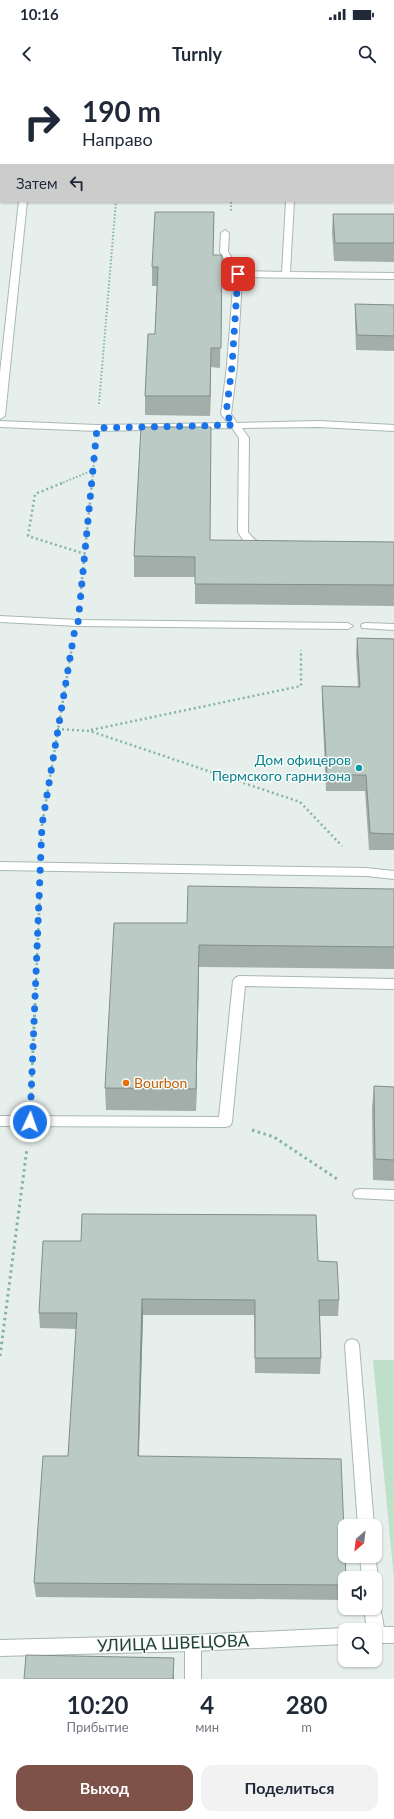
<!DOCTYPE html>
<html lang="ru">
<head>
<meta charset="utf-8">
<style>
	:root { --surface:#fff; --page:#f2f2f3; --text:#1f2937; --muted:#747a83; --accent:#7f5249 }
	body { margin:0; font-family:Lato,sans-serif; background:var(--page); color:var(--text); height:100vh; display:flex; flex-direction:column; font-size:15px; white-space:nowrap }
	* { box-sizing:border-box; margin:0 }
	p { font-size:13px; color:var(--muted) }
	.icon { flex:none; width:22px; height:22px; fill:none; stroke:currentColor; stroke-width:2; stroke-linecap:round; stroke-linejoin:round }
	.map { position:relative; height:1599px; overflow:hidden }
	.drawer { display:flex; flex-direction:column; background:var(--surface); flex:1 }
	.drawer>* { flex:none }
	.hud { position:absolute; left:0px; top:0px; width:394px; height:122px; box-shadow:0 1px 3px #0004; background:#fff; color:var(--text); overflow:hidden }
	.needle { width:26px; rotate:208deg }
	.controls { position:absolute; left:338px; top:1439px; display:grid; gap:8px }
	.controls a { display:grid; place-items:center; width:44px; height:44px; border-radius:8px; background:var(--surface); box-shadow:0 1px 3px #0004; font-size:20px }
	.pin { position:absolute; display:grid; place-items:center; width:34px; height:34px; color:#fff; margin:-17px; border-radius:8px; box-shadow:0 2px 6px #0006 }
	.me { position:absolute; width:44px; margin:-22px; rotate:3deg; stroke-linejoin:round; filter:drop-shadow(0 0 3px #0008) }
	.turn { display:flex; align-items:center; gap:14px; height:84px; padding:0 16px; font-size:18px }
	.turn .icon { width:52px; height:52px; stroke-width:2.5 }
	.turn b { display:block; font-size:28px; line-height:34px }
	.then { display:flex; align-items:center; height:38px; padding:0 16px; background:#0003; gap:8px; font-size:15px }
	.eta { display:flex; justify-content:space-evenly; align-items:center; height:68px; text-align:center }
	.eta b { font-size:24px; font-weight:700; line-height:28px }
	.cta { display:flex; gap:8px; margin-top:auto; padding:8px 16px }
	.cta a { flex:1; height:46px; border-radius:12px; background:var(--accent); color:#fff; font-size:16px; font-weight:700; line-height:46px; text-align:center }
	.cta a+a { background:var(--page); color:var(--text) }
	.status { display:flex; justify-content:space-between; align-items:center; height:28px; padding:0 20px; background:var(--surface); direction:ltr }
	.status svg { height:11px; fill:currentColor }
	header { display:flex; justify-content:space-between; align-items:center; height:52px; padding:0 16px; background:var(--surface); font-size:18px; font-weight:700 }
	.map>svg:first-child { display:block }
</style>
</head>
<body>
<div class="status"><b>10:16</b><svg viewBox="0 0 49 12"><path d="M0 12V9h3v3zM5 12V6h3v6zM10 12V3h3v9zM15 12V0h3v12zM26 1h20v11H26zM47 4h2v5h-2z"/></svg></div>
<header><svg class="icon" aria-label="back" viewBox="0 0 24 24"><path d="M15 5l-7 7 7 7"/></svg>Turnly<svg class="icon" aria-label="search" viewBox="0 0 24 24"><circle cx="10" cy="10" r="6"/><path d="M15 15l6 6"/></svg></header>
<div class="map">
<svg width="394" height="1599" viewBox="0 0 394 1599">
	<rect width="100%" height="100%" fill="#e6efeb"/>
	<path fill="#bfe0c8" d="M373,1280h21v219z"/>
	<g fill="none" stroke-linecap="round" stroke-linejoin="round">
		<g stroke="#a8b8b2" stroke-width="2">
			<path id="lane" d="M286,121h8l-4,71 104,1v6l-152,-2 -5,89 -6,48 6,9 82,-2 75,4v6l-75,-4 -77,1 7,10 -1,94c5,8 12,10 18,17l-1,2c-13,3 -22,-10 -27,-19l1,-94 -7,-10 -135,3 -97,-4v-6l97,4 131,-2 -7,-9 6,-48 7,-92 -14,-22 1,-19 4,-3 4,3 -1,19 13,19 41,1z
				M0,536l78,4 270,3 5,3 -5,3 -270,-3 -78,-4z
				M366,543l28,1v6l-32,-2 -1,-2 1,-2z
				M0,782l366,6 28,3v8l-28,-3 -366,-6z
				M239,896l155,3v10l-149,-3 -13,136 -2,4 -5,1 -225,-1v-10l219,1 14,-136 2,-3z
				M360,1109l34,1v10l-39,-2 -2,-4 2,-4z
				M352,1259l5,2 2,4 15,181h-16l-13,-181 2,-4z
				M375,1474l3,24 -3,5v-5h-13l-2,-22h15z
				M375,1522l3,1c4,10 8,27 4,37l-6,3 -1,-13h-8l-3,-22h11z
				M193,1555l6,3 2,5v36h-16v-36l2,-5z"/>
		</g>
		<g stroke="#a8b8b2" stroke-width="2">
			<path id="street" d="M393,96h1v4h-1z
				M375,1547h19v16h-19v-13h-6z
				M345,1548l4,2h-4v14l-152,7 -193,5v-16l193,-5z"/>
		</g>
		<g stroke="#a4bbb3" stroke-width="2">
			<path id="secondary" d="M36,0h8v1h-8z
				M0,85h1v4h-1z
				M19,121h8l-22,215 -5,3v-46z"/>
		</g>
		<path stroke="#86b3a5" stroke-width="2" stroke-dasharray="1.5 2" stroke-linecap="butt" d="M231,122v9
			M99,324l17,-203
			M60,404l33,-14
			M92,404l3,-31"/>
		<path stroke="#86b3a5" stroke-width="2.5" stroke-dasharray="2 3" stroke-linecap="butt" d="M62,403l-27,11 -7,42 57,18
			M80,519l12,-116
			M57,649l33,2 210,71 42,44
			M91,650l210,-44v-36
			M41,761l1,-16 30,-178
			M35,925l5,-113"/>
		<path stroke="#86b3a5" stroke-width="3" stroke-dasharray="2.5 3.5" stroke-linecap="butt" d="M31,1015l4,-91
			M252,1050l22,7 63,42
			M0,1276l27,-208"/>
		<use href="#lane" fill="#fff" fill-rule="evenodd"/>
		<use href="#street" fill="#fff" fill-rule="evenodd"/>
		<use href="#secondary" fill="#fff" fill-rule="evenodd"/>
		<path stroke="#5f7d75" stroke-width="1" d="M0,54l1,-5"/>
	</g>
	<path fill="#a1aea9" d="M245,0h149v40h-1v-39h-148z
		M393,40h1v38h-1z
		M214,132l-1,43h9l-2,113 -9,-1 -1,49 -65,-1v-19l10,-62 2,-48h-5v-19z
		M333,134h61v48l-60,-1 -2,-29z
		M355,224l39,1v46l-38,-1 -1,-31z
		M210,460l184,2v64l-199,-2v-27h-61v-21z
		M357,558l37,1v211h-25l-4,-59h-39l-4,-89v-16l36,1 -2,-33z
		M394,809v80l-195,-2 -3,144 -90,-1 -1,-22 82,-165z
		M374,1006l20,1v94l-21,-1 -1,-72z
		M318,1181l21,39 -1,16h-18l1,42 -1,16 -65,-1 -1,-58h-111l-4,141 206,122v22l-309,-3 -2,-14 34,-127 8,-127 -36,-1 -1,-15z"/>
	<path fill="#838d89" d="M211,268v19l-1,49v-20z
		M199,865v22l-3,144v-22z
		M142,1219l1,16 -5,157v-16z
		M174,1578v21h-1z"/>
	<path fill="#bbcac4" stroke="#838d89" d="M175,0h35l20,1h-55z
		M368,0h26v31h-1v-30h-25z
		M393,40h1v20l-1,-1z
		M155,132h59l-1,43h9l-1,93h-10l-1,48h-65l3,-62h7l3,-67h-6z
		M333,134h61v29h-59z
		M355,224l39,1v31l-37,-1z
		M141,347h70l-1,113 184,2v43l-199,-1v-27l-61,-1z
		M357,558l37,1v195l-24,-1 -4,-58h-39l-5,-89 38,1z
		M188,806l206,3v58l-195,-2 -3,144 -91,-1 9,-165h73z
		M374,1006l20,1v73l-19,-1z
		M82,1134l234,1 2,46 19,1 2,38h-20l2,58h-66v-58l-113,-1 -4,157 203,3 5,119h-1v7l-311,-2 9,-127h25l9,-143h-38l4,-72h38z
		M26,1575l148,3 -1,21h-149z"/>
	<g fill="none" stroke-linecap="round" stroke-linejoin="round">
		<path stroke="#1a73e8" stroke-width="7" stroke-dasharray="0 12.6" d="M30,1042l12,-297 32,-191 4,-11 19,-195 137,-3 -8,-11 6,-48 6,-92"/>
	</g>
	<circle fill="#0f9aa8" stroke="#f7fbf9" stroke-width="1.5" cx="359" cy="688" r="4"/>
	<circle fill="#e8710a" stroke="#f7fbf9" stroke-width="1.5" cx="126" cy="1003" r="4"/>
	<g text-anchor="middle" stroke-width="3" stroke-linejoin="round" paint-order="stroke">
		<g font-size="14" fill="#0d838f" stroke="#f7fbf9" text-anchor="end">
			<text x="351" y="685">Дом офицеров<tspan x="351" dy="16">Пермского гарнизона</tspan></text>
		</g>
		<g font-size="14" fill="#c56008" stroke="#f7fbf9" text-anchor="start">
			<text x="134" y="1008">Bourbon</text>
		</g>
		<g font-size="17" fill="#24423a" stroke="#f7fbf9">
			<text transform="translate(173 1563) rotate(-2)" y="6">УЛИЦА ШВЕЦОВА</text>
		</g>
	</g>
</svg>
<div class="controls">
<a><svg class="needle" viewBox="-14 -14 28 28"><path d="M0-13l5 13h-10z" fill="#e53935"/><path d="M0 13l5-13h-10z" fill="#747a83"/></svg></a>
<a><svg class="icon" aria-label="sound" viewBox="0 0 24 24"><path d="M4 9h4l5-4v14l-5-4H4zM17 9q2 3 0 6"/></svg></a>
<a><svg class="icon" aria-label="search" viewBox="0 0 24 24"><circle cx="10" cy="10" r="6"/><path d="M15 15l6 6"/></svg></a>
</div>
<div class="pin" style="left:238px;top:194px;background:#d93025"><svg class="icon" aria-label="arrive" viewBox="0 0 24 24"><path d="M6 21V4h12l-3 4 3 4H6"/></svg></div>
<svg class="me" style="left:30px;top:1042px" viewBox="-20 -20 40 40"><circle r="17" fill="#1a73e8" stroke="#fff" stroke-width="3"/><path d="M0-11L8 9 0 5-8 9z" fill="#fff"/></svg>
<div class="hud">
<div class="turn"><svg class="icon" aria-label="right" viewBox="0 0 24 24"><path d="M7 20v-9h11M14 6l5 5-5 5"/></svg><div><b>190 m</b>Направо</div></div>
<div class="then">Затем<svg class="icon" aria-label="left" viewBox="0 0 24 24"><path d="M17 20v-9H6M10 6l-5 5 5 5"/></svg></div>
</div>
</div>
<section class="drawer">
<div class="eta">
<div><b>10:20</b><p>Прибытие</p></div>
<div><b>4</b><p>мин</p></div>
<div><b>280</b><p>m</p></div>
</div>
<div class="cta"><a>Выход</a><a>Поделиться</a></div>
</section>
</body>
</html>
